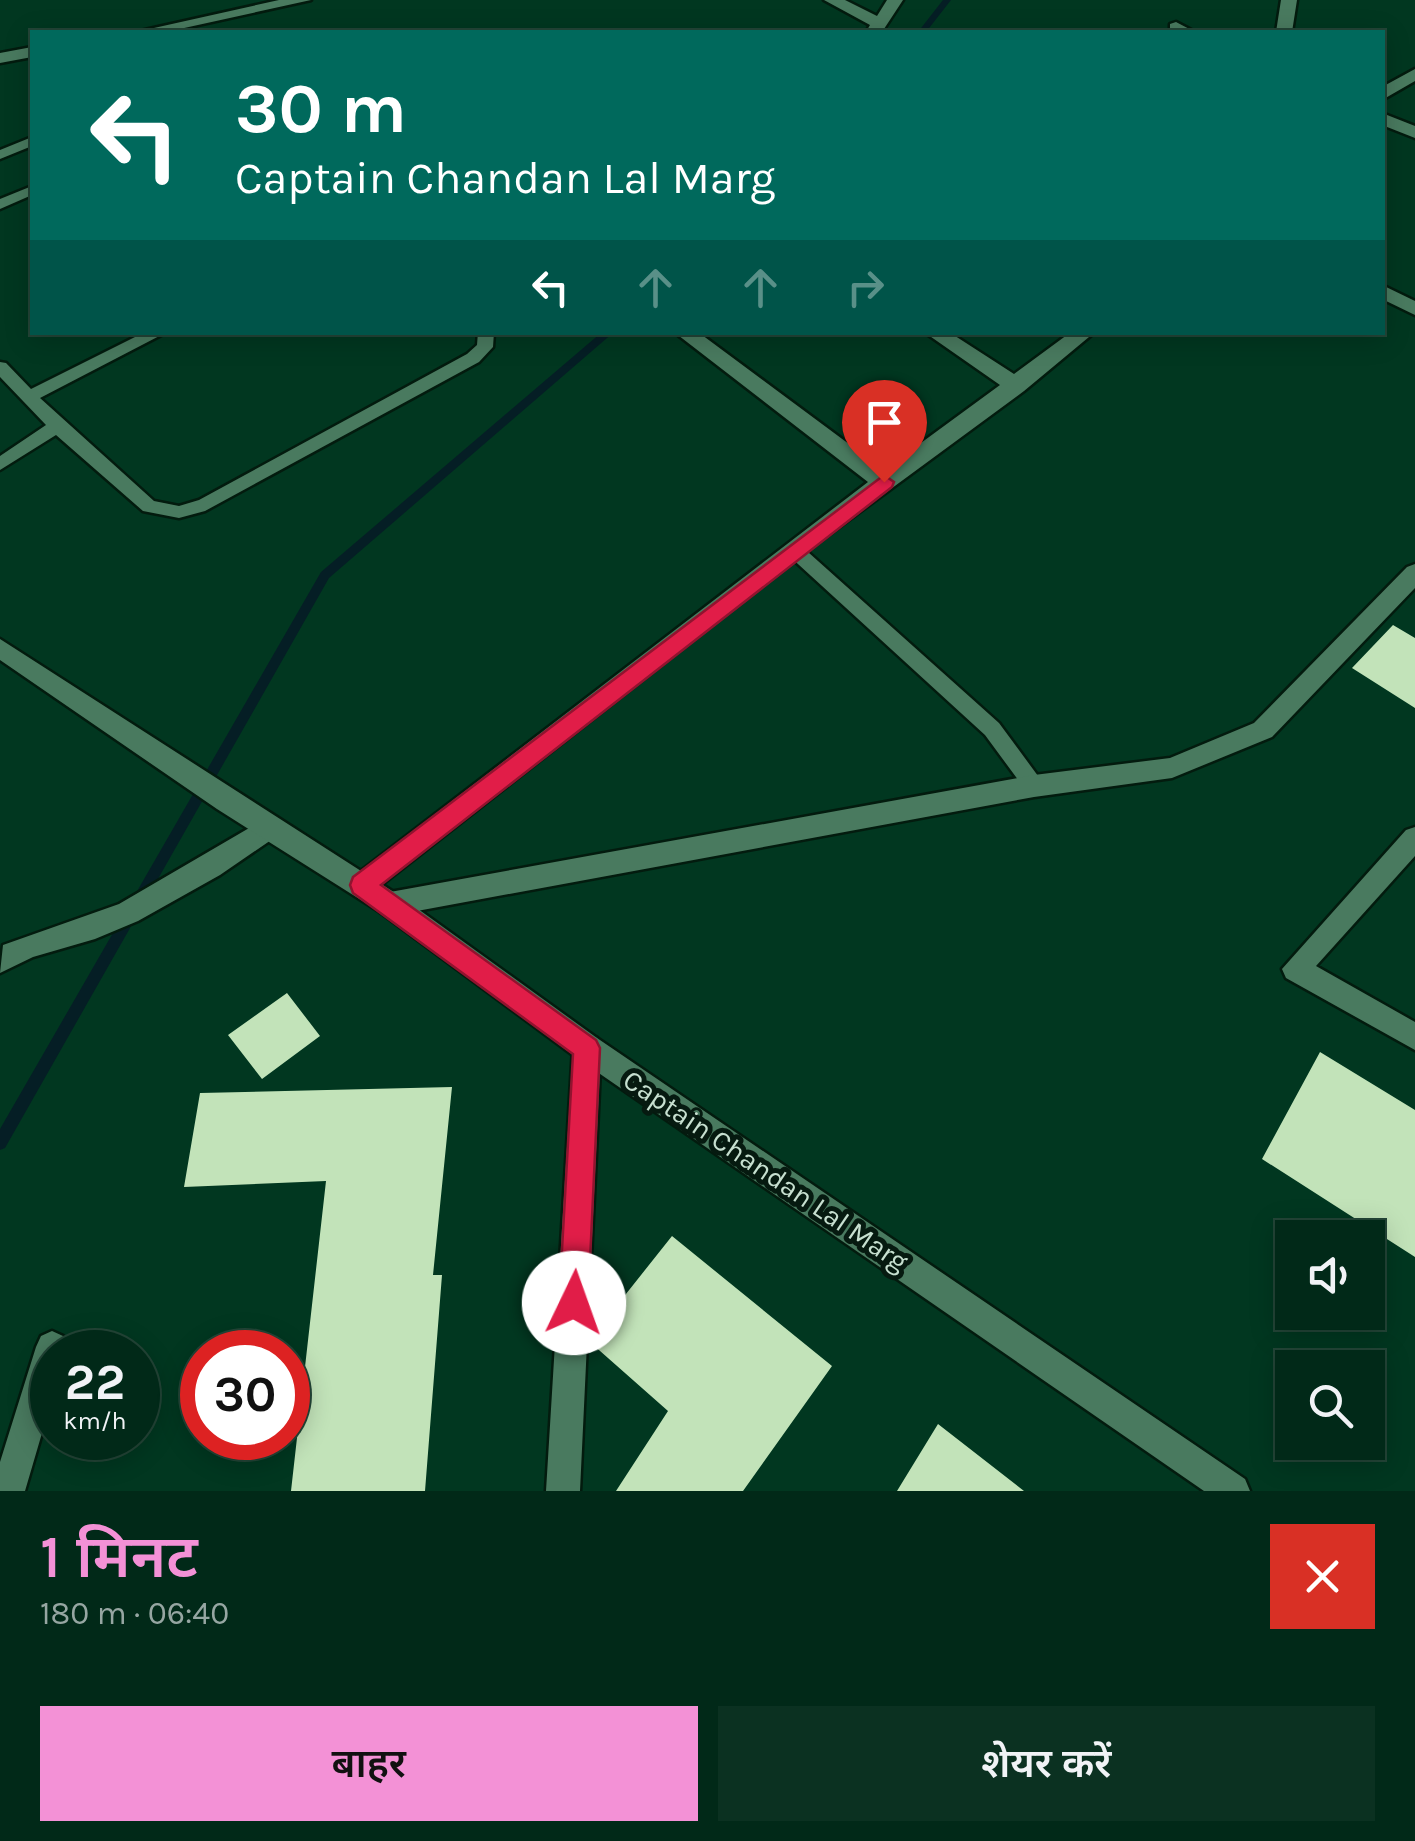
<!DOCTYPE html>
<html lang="hi">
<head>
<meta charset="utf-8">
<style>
	:root { --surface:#012918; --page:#0b3121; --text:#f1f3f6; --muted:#96a6a2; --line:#234537; --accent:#f391d6 }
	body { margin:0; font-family:Karla,"Noto Sans Devanagari",sans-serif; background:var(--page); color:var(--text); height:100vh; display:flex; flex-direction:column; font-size:38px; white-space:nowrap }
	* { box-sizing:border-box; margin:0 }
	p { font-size:32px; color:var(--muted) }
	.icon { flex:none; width:55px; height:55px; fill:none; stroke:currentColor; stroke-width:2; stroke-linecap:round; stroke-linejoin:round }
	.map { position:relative; height:1491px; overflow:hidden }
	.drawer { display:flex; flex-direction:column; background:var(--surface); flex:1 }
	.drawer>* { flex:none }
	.guide { position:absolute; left:30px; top:30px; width:1355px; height:305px; border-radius:0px; box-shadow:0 5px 25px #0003,0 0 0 2px var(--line); background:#00695c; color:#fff; overflow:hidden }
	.tools { position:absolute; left:1275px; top:1220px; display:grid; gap:20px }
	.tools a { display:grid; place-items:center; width:110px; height:110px; border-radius:0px; background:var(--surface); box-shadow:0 5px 25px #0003,0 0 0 2px var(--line); font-size:50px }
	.speed { position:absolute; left:30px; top:1330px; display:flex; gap:20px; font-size:50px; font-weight:700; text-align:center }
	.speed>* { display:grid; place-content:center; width:130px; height:130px; border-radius:50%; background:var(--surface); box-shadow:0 5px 25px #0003,0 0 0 2px var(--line); line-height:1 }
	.speed small { font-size:25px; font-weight:400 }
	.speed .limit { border:15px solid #d22; background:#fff; color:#111 }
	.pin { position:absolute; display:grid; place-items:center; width:85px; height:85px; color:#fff; margin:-102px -42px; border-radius:50% 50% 50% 0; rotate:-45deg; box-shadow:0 0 10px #0007 }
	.pin .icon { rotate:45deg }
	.me { position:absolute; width:110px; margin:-55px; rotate:3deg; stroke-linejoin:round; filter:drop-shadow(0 0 8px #0008) }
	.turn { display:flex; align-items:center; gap:35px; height:210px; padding:0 40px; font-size:45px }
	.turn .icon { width:130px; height:130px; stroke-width:2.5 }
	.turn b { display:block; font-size:70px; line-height:85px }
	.lanes { display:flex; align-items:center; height:95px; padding:0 40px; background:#0003; justify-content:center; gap:50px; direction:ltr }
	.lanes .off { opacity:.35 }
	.round { display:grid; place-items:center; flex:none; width:105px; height:105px; border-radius:0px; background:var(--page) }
	.summary { display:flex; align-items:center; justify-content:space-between; height:170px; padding:0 40px }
	h1 { font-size:60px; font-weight:600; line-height:75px; color:var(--accent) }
	.cta { display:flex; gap:20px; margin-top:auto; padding:20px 40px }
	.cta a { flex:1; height:115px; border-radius:0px; background:var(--accent); color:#111; font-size:40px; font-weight:600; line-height:115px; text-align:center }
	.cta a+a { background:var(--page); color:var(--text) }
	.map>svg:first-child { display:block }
</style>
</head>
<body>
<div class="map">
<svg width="1415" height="1491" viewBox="0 0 1415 1491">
	<rect width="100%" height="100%" fill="#013720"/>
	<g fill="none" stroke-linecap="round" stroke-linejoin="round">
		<path fill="#051e25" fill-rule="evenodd" d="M943,0h8l-25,32h-8z
			M602,332h12l-285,246 -324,570 -5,2v-21l321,-557z"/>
	</g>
	<path fill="#c2e3b9" d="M1393,625l22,13v70l-63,-40z
		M287,993l33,43 -58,43 -34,-44z
		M1320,1052l95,58v147l-153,-98z
		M452,1087l-19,188h9l-17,216h-134l35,-310 -142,6 16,-94z
		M672,1236l160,130 -89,125h-127l52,-80 -77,-68v-5z
		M938,1424l86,67h-127z"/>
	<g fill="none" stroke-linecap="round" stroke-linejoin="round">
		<g stroke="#031b0e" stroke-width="5">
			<path id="lane" d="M32,137v9l-32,13v-9z
				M32,186v9l-32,14v-10z
				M145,332h22l-127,66 114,103 25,5 20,-6 268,-146 10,-9 1,-13h16l-1,15 -14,15 -274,149 -26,7 -36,-7 -87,-76 -56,35v-14l46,-31 -46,-48v-15l6,1 25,26z
				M793,542l6,2 200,179 42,57 3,6 -3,6h-14l-42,-57 -198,-181 -3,-5z"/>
		</g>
		<g stroke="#031b0e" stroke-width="5">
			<path id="street" d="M279,0h32l-145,32h-30z
				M824,0h21l32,16 10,-16h16l-21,32h-16l4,-7z
				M1281,0h16l-5,32h-16z
				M1176,22l19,10 -25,-2v-6z
				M32,47v10l-32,6v-10z
				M1415,69v12l-33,19v-13z
				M1382,113l33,13v12l-33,-13z
				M1382,285l33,16v14l-33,-16z
				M674,332h24l186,138 116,-85 -76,-53h25l65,42 57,-42h24l-71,59 -223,164 -430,338 -9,4 -9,-4 -4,-8 4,-8 515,-395z
				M1415,564v24l-143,149 -100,41 -138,19 -644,119 -10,-4 -3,-8 3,-8 10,-4 644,-117 136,-17 84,-35 153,-156z
				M268,817l9,3 4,8 -4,8 -57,39 -82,46 -43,18 -62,18 -33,16 3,-28 116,-41z
				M1415,827v29l-99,110 99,56v28l-129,-72 -4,-9 124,-139z
				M587,1035l10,3 4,10 -21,443h-34l27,-443 4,-10z
				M52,1331l11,5 3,16h-14v47l-27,92h-25v-29l36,-115 5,-11z"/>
		</g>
		<g stroke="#031b0e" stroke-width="5">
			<path id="secondary" d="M0,639l400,257 197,142 648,441 5,12h-46l-627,-433 -197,-146 -163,-103 -217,-149z"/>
		</g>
		<use href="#lane" fill="#497a5f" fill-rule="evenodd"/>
		<use href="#street" fill="#497a5f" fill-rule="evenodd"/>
		<use href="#secondary" fill="#497a5f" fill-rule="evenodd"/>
	</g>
	<path fill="#e11d48" stroke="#92132f" stroke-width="2.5" d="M884,475l10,7 -2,5 -511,398 215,155 4,8 -12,255 -4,10 -10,4 -11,-4 -4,-10 14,-249 -220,-161 -3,-8 3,-8z"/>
	<g text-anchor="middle" stroke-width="10" stroke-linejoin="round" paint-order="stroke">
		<g font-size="28" fill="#c7e0d0" stroke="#061a10">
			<text transform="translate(766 1170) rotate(34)" y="10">Captain Chandan Lal Marg</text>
		</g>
	</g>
</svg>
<div class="tools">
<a><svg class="icon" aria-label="sound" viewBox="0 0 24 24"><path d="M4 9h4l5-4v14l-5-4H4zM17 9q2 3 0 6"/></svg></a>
<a><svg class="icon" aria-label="search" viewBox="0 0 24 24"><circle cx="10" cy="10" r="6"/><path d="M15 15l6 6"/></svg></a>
</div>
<div class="speed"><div>22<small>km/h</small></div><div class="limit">30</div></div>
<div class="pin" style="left:884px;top:482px;background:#d93025"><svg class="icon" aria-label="arrive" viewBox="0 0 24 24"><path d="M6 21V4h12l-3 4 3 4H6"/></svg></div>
<svg class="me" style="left:574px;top:1303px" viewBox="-20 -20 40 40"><circle r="19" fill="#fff"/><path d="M0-13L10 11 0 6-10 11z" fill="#e11d48"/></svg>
<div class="guide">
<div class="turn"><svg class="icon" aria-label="left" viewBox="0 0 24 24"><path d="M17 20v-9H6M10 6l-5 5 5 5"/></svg><div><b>30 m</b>Captain Chandan Lal Marg</div></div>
<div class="lanes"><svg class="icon" aria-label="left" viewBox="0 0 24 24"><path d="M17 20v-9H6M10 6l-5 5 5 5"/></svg><svg class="icon off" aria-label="ahead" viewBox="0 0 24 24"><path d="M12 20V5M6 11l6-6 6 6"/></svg><svg class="icon off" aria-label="ahead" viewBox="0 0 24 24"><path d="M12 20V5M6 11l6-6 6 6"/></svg><svg class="icon off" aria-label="right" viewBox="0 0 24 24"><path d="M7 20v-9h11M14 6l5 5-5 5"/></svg></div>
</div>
</div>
<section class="drawer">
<div class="summary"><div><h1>1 मिनट</h1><p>180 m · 06:40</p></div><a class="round" style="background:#d93025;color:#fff"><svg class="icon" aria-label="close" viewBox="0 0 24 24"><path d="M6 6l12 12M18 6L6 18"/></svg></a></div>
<div class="cta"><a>बाहर</a><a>शेयर करें</a></div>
</section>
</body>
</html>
